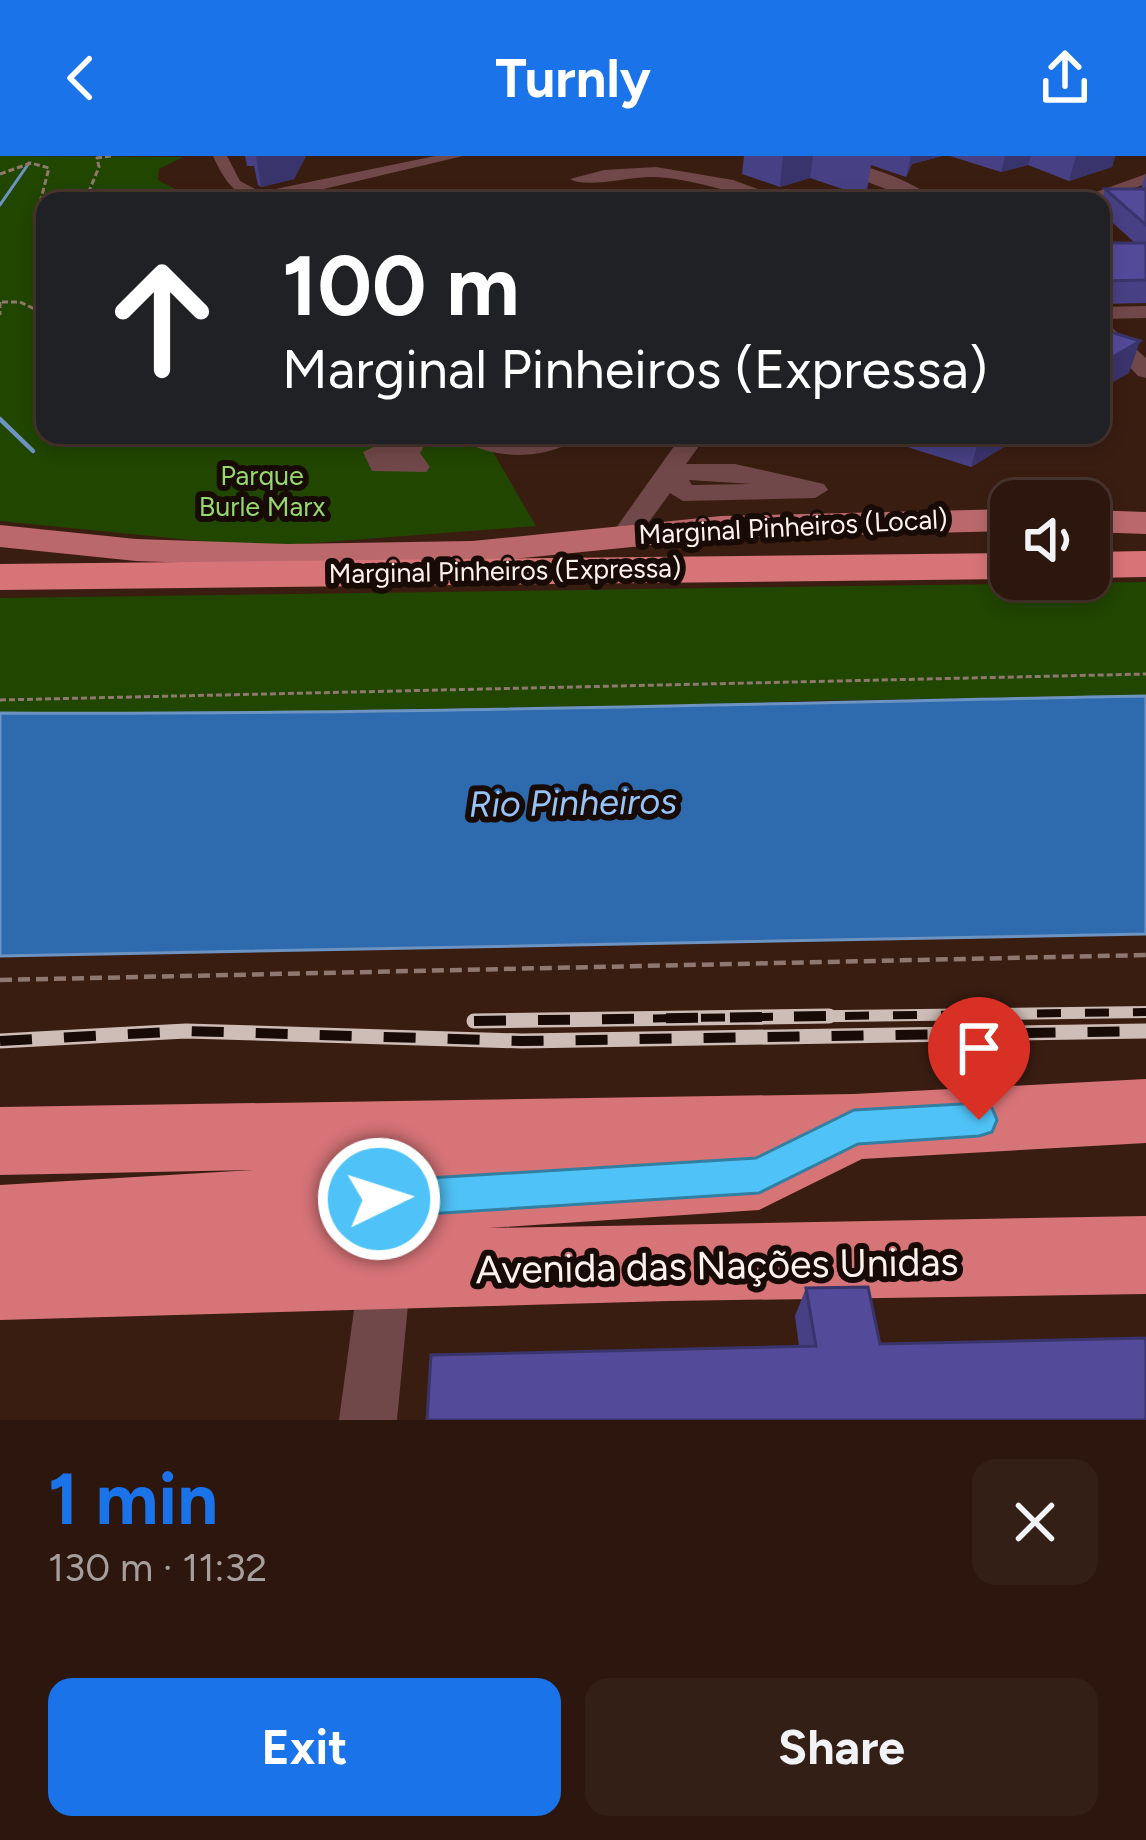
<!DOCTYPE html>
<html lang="en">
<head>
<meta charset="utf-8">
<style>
	:root { --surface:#2c160d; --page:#341f16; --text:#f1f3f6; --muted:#a69f9d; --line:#48352e; --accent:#1a73e8 }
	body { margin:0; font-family:Figtree,sans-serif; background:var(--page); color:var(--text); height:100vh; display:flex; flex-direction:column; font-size:45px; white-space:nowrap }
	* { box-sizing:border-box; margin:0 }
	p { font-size:39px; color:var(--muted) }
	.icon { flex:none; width:66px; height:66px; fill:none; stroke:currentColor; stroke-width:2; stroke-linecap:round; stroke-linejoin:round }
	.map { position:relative; height:1264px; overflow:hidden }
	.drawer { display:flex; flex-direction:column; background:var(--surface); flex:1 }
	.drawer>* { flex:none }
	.guide { position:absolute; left:36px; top:36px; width:1074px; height:252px; border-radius:24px; box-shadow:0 6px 18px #0003,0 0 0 3px var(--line); background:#202124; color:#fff; overflow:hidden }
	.fabs { position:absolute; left:990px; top:324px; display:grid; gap:24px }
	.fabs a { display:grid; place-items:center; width:120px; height:120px; border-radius:24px; background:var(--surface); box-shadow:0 6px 18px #0003,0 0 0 3px var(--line); font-size:60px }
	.pin { position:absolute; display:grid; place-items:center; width:102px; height:102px; color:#fff; margin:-123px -51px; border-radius:50% 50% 50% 0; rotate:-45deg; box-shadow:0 0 12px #0007 }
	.pin .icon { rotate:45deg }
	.me { position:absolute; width:132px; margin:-66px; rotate:86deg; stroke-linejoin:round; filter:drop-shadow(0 0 9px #0008) }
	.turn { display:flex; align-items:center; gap:42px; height:252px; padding:0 48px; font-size:54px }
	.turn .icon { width:156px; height:156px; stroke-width:2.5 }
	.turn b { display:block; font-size:84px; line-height:102px }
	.round { display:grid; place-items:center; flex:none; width:126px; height:126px; border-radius:24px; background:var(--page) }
	.head { display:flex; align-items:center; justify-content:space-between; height:204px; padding:0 48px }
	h1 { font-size:72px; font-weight:700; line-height:90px; color:var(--accent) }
	.cta { display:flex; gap:24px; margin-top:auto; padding:24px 48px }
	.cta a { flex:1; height:138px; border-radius:24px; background:var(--accent); color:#fff; font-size:48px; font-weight:700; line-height:138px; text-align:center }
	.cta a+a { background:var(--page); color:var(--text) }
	header { display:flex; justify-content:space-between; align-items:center; height:156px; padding:0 48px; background:var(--accent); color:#fff; font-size:54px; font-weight:700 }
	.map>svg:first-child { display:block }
</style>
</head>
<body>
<header><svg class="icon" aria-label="back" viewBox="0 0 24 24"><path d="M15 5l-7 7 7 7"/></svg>Turnly<svg class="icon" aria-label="share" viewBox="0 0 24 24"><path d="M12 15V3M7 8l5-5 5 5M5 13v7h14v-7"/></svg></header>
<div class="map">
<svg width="1146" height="1264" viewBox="0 0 1146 1264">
	<rect width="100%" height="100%" fill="#3a1d11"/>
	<path fill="#214600" d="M0,0l183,1 -24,12 -1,11 19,10 -4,11h-128v234h438l53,91 -276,21 -260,-26z
		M1146,426v114l-347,5 -314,12h-485v-115z"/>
	<path fill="#2e6aae" stroke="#6c93c1" stroke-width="3" d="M1146,540v238l-1146,22v-243c382,2 764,-10 1146,-17z"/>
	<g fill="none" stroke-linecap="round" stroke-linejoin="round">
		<path stroke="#6c93c1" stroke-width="3" d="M0,49l29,-42"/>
		<path stroke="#6c93c1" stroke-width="4.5" d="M0,263l33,32"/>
		<path stroke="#8e786f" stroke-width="3" stroke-dasharray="6 3" stroke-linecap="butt" d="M0,18l31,-11 18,5 -12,46 8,27
			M85,45l14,-34 -2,-9 14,-2
			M0,146v13
			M2,146h18l25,12
			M0,544l1146,-26"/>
		<path stroke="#8e786f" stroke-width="4.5" stroke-dasharray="12 6" stroke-linecap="butt" d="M0,824l1146,-25"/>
		<path fill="#714849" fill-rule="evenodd" d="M213,0h14l13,25 21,11 174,-36h28l-190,45c-35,0 -46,-15 -60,-45z
			M800,0c42,0 105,19 138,45h-21z
			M656,11l77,13 58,21c-46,0 -91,-23 -138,-24 -23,-1 -66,12 -83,2l34,-9z
			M1146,18v10l-51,17h-24z
			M1146,150v12l-44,1 44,39v20l-8,-2 -37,-39v-30z
			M458,279l61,4 62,-4c-28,26 -96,27 -123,0z
			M682,279h25l-21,29h49l89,20 4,6 -13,8 -132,3 -13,-8 -35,48h-20l-4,-6zM689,324l63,4 -60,1z
			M396,280l26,3 3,5 -5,9 10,14 -4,5 -54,-1 -9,-19z
			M385,1091l18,8 8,18 -14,147h-58l20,-147 8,-18z"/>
		<path fill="#ba686b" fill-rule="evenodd" d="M1011,353v22l-290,7 -249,25 -184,3 -152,-5 -136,-14v-22l136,14 152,5 184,-3 249,-25z
			M1089,354l57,2v22l-57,-2z"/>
		<path fill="#d77478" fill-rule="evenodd" d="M1146,395v26l-57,1v-26z
			M1011,397v26l-1011,11v-26z
			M1146,923v64l-284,16 -103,51 -271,18 658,-12v78l-477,7 -669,19v-135l253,-15 -253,5v-68l854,-13z"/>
		<g stroke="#cdbdb6" stroke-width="12">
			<path id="rail-far1" d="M605,863l541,-7"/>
		</g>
		<g stroke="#cdbdb6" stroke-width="15">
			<path id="rail" d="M474,865l355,-5
				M0,885l186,-10 336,10 624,-10"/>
		</g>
		<use href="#rail-far1" stroke="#180b06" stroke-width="8" stroke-dasharray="24" stroke-linecap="butt"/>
		<use href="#rail" stroke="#180b06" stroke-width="10" stroke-dasharray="32" stroke-linecap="butt"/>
	</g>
	<path fill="#474084" d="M245,0h61l-12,23 -33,8 -3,-2 -4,-19h-7z
		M744,0h198l-30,8 -6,13 -35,-12 -5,32 -56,-19 -30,9 -38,-13z
		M950,0h165l-3,11 -43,14 -41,-16 -27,7z
		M1146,17v130l-45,1v-61h34l-34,-31v-9l4,-14h36z
		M869,279h155l-53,32z
		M806,1132l74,56 -81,2 -4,-30z"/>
	<path fill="#3a346c" d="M256,0h50l-12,23 -33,8z
		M783,0h30l-3,22 -30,9z
		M911,0h31l-30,8 -6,13z
		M1005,0h26l-3,9 -27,7z
		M1076,0h39l-3,11 -43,14z
		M1140,185l-11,32 -28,16v-25z
		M980,279h44l-53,32z"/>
	<path fill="#534b9a" stroke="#3a346c" stroke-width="3" d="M1105,33h41v36z
		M1101,87h45v37l-45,1z
		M1101,173l39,12 -39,23z
		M868,1131l12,57 266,-6v82h-719l4,-65 385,-9 -10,-58z"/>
	<path fill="#4fc3f7" stroke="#337fa1" stroke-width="3" d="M979,947l13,5 5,12 -5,12 -13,4 -121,8 -99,49 -380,24 -13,-5 -6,-13 6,-13 13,-5 377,-23 98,-48z"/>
	<g text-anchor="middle" stroke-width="12" stroke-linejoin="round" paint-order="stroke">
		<g font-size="27" fill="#97d86d" stroke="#180b06">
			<text x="262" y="329">Parque<tspan x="262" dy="31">Burle Marx</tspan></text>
		</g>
		<g font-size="27" fill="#fef2ed" stroke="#180b06">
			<text transform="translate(793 371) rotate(-3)" y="9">Marginal Pinheiros (Local)</text>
			<text transform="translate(505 415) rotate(-1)" y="9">Marginal Pinheiros (Expressa)</text>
		</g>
		<g font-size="36" font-style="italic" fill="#95c3fa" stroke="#180b06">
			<text transform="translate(573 646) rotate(-1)" y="13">Rio Pinheiros</text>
		</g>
		<g font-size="39" fill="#fef2ed" stroke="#180b06">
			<text transform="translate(717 1109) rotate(-1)" y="14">Avenida das Nações Unidas</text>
		</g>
	</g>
</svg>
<div class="fabs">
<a><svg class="icon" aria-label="sound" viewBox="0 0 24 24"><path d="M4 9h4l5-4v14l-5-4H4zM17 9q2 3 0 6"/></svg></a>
</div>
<div class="pin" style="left:979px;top:964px;background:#d93025"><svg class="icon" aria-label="arrive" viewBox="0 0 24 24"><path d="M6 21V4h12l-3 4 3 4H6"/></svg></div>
<svg class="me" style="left:379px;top:1043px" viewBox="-20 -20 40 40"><circle r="17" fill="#4fc3f7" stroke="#fff" stroke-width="3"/><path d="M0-11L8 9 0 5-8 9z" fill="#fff"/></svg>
<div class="guide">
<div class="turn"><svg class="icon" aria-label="ahead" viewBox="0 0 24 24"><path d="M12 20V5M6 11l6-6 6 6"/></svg><div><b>100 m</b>Marginal Pinheiros (Expressa)</div></div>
</div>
</div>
<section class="drawer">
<div class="head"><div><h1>1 min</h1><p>130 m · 11:32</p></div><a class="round"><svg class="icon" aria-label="close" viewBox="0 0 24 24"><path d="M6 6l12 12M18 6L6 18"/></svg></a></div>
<div class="cta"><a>Exit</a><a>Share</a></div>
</section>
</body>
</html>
